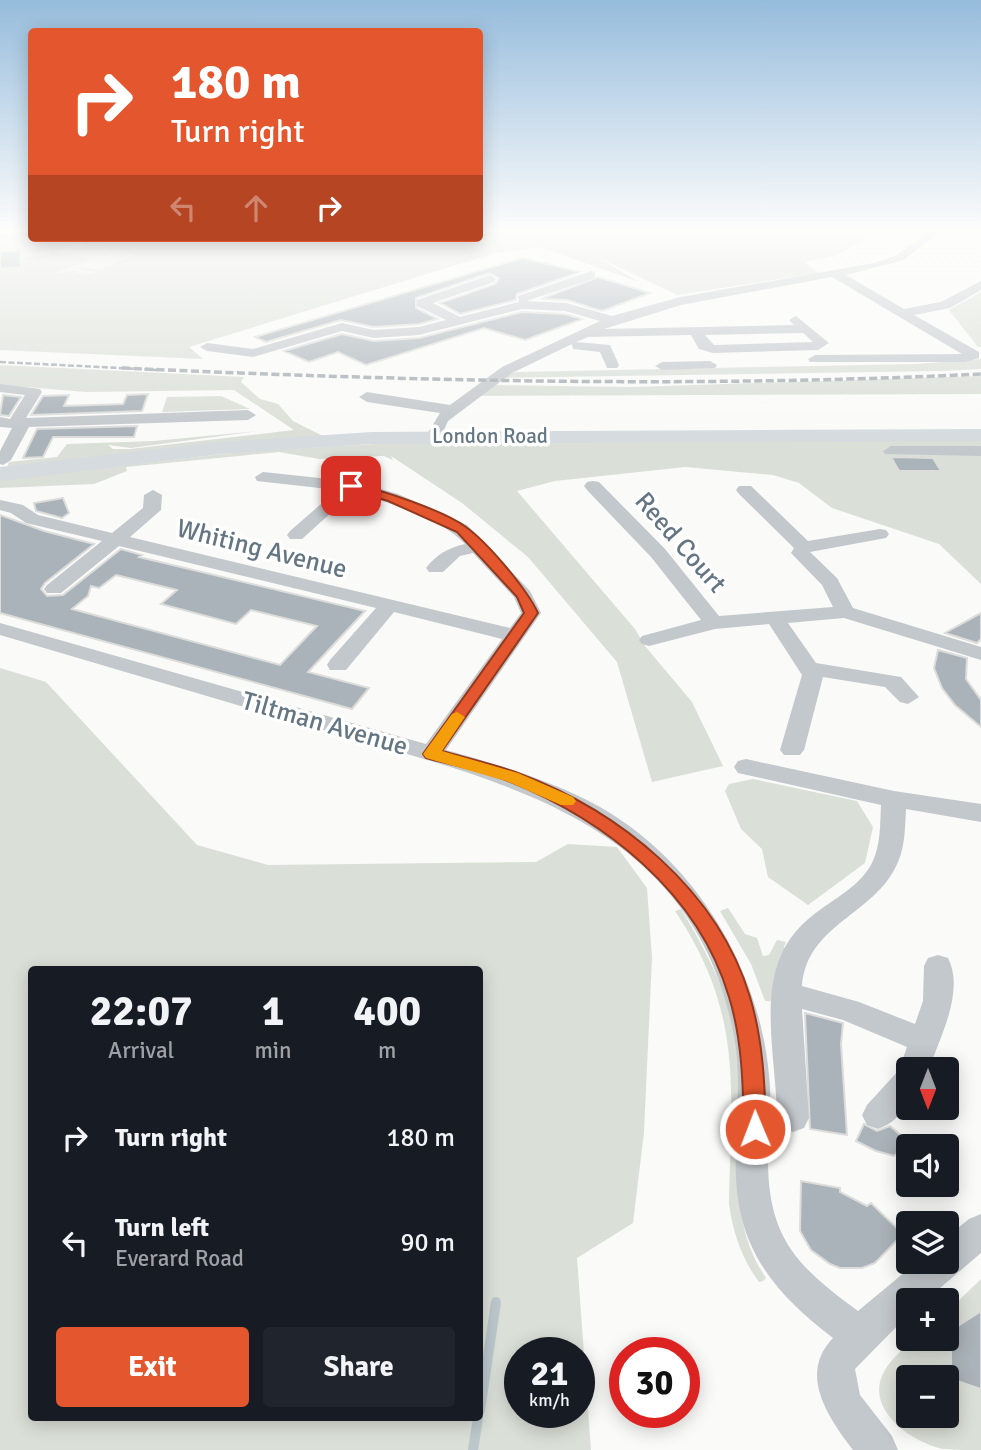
<!DOCTYPE html>
<html lang="en">
<head>
<meta charset="utf-8">
<style>
	:root { --surface:#171b24; --page:#20242c; --text:#f1f3f6; --muted:#9ea1a6; --accent:#e4572e }
	body { margin:0; font-family:Signika,sans-serif; background:var(--page); color:var(--text); height:100vh; display:flex; flex-direction:column; font-size:26px; white-space:nowrap }
	* { box-sizing:border-box; margin:0 }
	p { font-size:23px; color:var(--muted) }
	.icon { flex:none; width:38px; height:38px; fill:none; stroke:currentColor; stroke-width:2; stroke-linecap:round; stroke-linejoin:round }
	.map { position:relative; flex:1; overflow:hidden }
	.sheet { position:absolute; left:28px; top:966px; width:455px; height:455px; display:flex; flex-direction:column; background:var(--surface); border-radius:7px; box-shadow:0 4px 18px #0003 }
	.sheet>* { flex:none }
	.top-card { position:absolute; left:28px; top:28px; width:455px; height:214px; border-radius:7px; box-shadow:0 4px 18px #0003; background:#e4572e; color:#fff; overflow:hidden }
	.needle { width:46px; rotate:180deg }
	.buttons { position:absolute; left:896px; top:1057px; display:grid; gap:14px }
	.buttons a { display:grid; place-items:center; width:63px; height:63px; border-radius:7px; background:var(--surface); box-shadow:0 4px 18px #0003; font-size:35px }
	.speed { position:absolute; left:504px; top:1337px; display:flex; gap:14px; font-size:35px; font-weight:700; text-align:center }
	.speed>* { display:grid; place-content:center; width:91px; height:91px; border-radius:50%; background:var(--surface); box-shadow:0 4px 18px #0003; line-height:1 }
	.speed small { font-size:18px; font-weight:400 }
	.speed .limit { border:10px solid #d22; background:#fff; color:#111 }
	.pin { position:absolute; display:grid; place-items:center; width:60px; height:60px; color:#fff; margin:-30px; border-radius:14px; box-shadow:0 4px 10px #0006 }
	.me { position:absolute; width:77px; margin:-38px; rotate:359deg; stroke-linejoin:round; filter:drop-shadow(0 0 5px #0008) }
	.turn { display:flex; align-items:center; gap:24px; height:147px; padding:0 28px; font-size:32px }
	.turn .icon { width:91px; height:91px; stroke-width:2.5 }
	.turn b { display:block; font-size:49px; line-height:60px }
	.lanes { display:flex; align-items:center; height:66px; padding:0 28px; background:#0003; justify-content:center; gap:35px; direction:ltr }
	.lanes .off { opacity:.35 }
	.eta { display:flex; justify-content:space-evenly; align-items:center; height:119px; text-align:center }
	.eta b { font-size:42px; font-weight:700; line-height:49px }
	.primary-button { display:flex; gap:14px; margin-top:auto; padding:14px 28px }
	.primary-button a { flex:1; height:80px; border-radius:7px; background:var(--accent); color:#fff; font-size:28px; font-weight:700; line-height:80px; text-align:center }
	.primary-button a+a { background:var(--page); color:var(--text) }
	ul { padding:0; list-style:none }
	li { display:flex; align-items:center; gap:21px; height:105px; padding:0 28px }
	li div { flex:1 }
	li b { display:block; font-size:26px }
	li em { font-style:normal }
	.map>svg:first-child { display:block }
</style>
</head>
<body>
<div class="map">
<svg width="981" height="1450" viewBox="0 0 981 1450">
	<rect width="100%" height="100%" fill="#fafaf8"/>
	<path fill="#e8e9e9" d="M31,237l1,1h138l-91,43 -10,-8h-16l-53,11v-44z"/>
	<path fill="#dadfd7" fill-rule="evenodd" d="M480,232h397l-40,23 -33,7 15,11 -142,22 -82,-39 44,26 -99,-35 -45,6 -306,94 14,12 -203,-9v-81l20,-2v-9l30,-3 -3,-17 31,2 -25,13 37,6 11,-4 -46,18 20,-2 6,4 15,-3 -17,-3v-2l21,3 36,-16 -24,-4 -7,4 5,-5 -33,-5 12,-6h391z
		M981,292v55h-3l-29,-37z
		M981,359v10l-37,2 -449,7 21,-6 401,-8z
		M0,365l244,12 -3,5 19,17 18,5 15,17 30,15 -316,32 2,-6 48,-5 10,-13 87,-3 104,-10 -127,17 -23,-3 5,4h17l164,-19 -60,-40 -148,2 -86,-7z
		M981,376v18l-510,2 15,-11 146,2z
		M221,396l29,13 -88,3 5,-15z
		M981,438v146l-42,-40 -107,-36 -33,-25 -26,-8 -88,-8 -130,14 -38,10 118,138 10,17 47,56 31,64 -71,16 -35,-120 -89,-105 -66,-54 -71,-47 2,4 -9,-4 -65,3 -40,-7 -153,15 1,4 -33,13 -94,4v-8l248,-29 164,-9z
		M0,668l46,14 151,163 71,20 268,-3 32,-18 49,3 30,41 5,70 -8,174 -11,91 -56,35 14,192h-591zM32,970h448v448h-448zM520,1353h59v59h-59z
		M753,779l104,22 16,26 -8,36 -57,42 -40,-28 -6,-28 -21,-20 -16,-38 4,-7z
		M728,908l17,26 12,4 6,18 6,-1 8,-15 9,2 -2,5 5,5 -6,50 -18,-1 -14,-37 -31,-53z
		M681,909c29,48 54,97 59,154 6,74 -19,148 26,215l-3,3 -4,1c-17,-23 -26,-49 -30,-78 2,-116 15,-190 -54,-293z
		M981,1279v171c-12,0 -26,0 -38,-1 -32,-7 -81,-41 -58,-79 6,-11 20,-23 29,-31h33v-27zM908,1377h39v39h-39z"/>
	<g fill="none" stroke-linecap="round" stroke-linejoin="round">
		<path stroke="#bbc7cb" stroke-width="10" d="M480,1410l16,-108
			M473,1450l5,-32"/>
	</g>
	<path fill="#aab3b9" stroke="#dcdcda" stroke-width="2" fill-rule="evenodd" d="M20,250l1,17 -21,2v-17z
		M523,258l57,14 -63,22 -1,6 -56,14 -20,-11 55,-19 4,-6 -10,-5 -73,25v10l22,11 -19,5 -45,3 -33,-7 -75,22 -11,-5z
		M598,277l52,16 -48,18 -35,-11 -26,-1z
		M522,312l43,2 17,5 -57,21 -41,-12 -118,37 -28,-13 -29,10 -25,-11 58,-17 32,7 45,-3z
		M148,394l-6,17 -111,4 12,-19 26,-1 -5,11 59,-2 4,-9z
		M3,395l18,2 -12,19 -9,-1z
		M137,426l-3,11h-81l-10,20 -20,1 14,-29z
		M891,457l42,1 8,13h-42z
		M63,498l6,15 -7,5 -26,-7 -2,-8z
		M0,515l44,16 50,13 -49,39 -4,6 6,7 16,-1 58,-46 21,6 -3,2 226,54 -57,61 61,16 -17,21 -352,-96zM116,575l61,15 -16,14 75,20 15,-14 66,16 -37,39 -208,-56 16,-13 3,-10 8,2z
		M981,613v26l-4,4 -32,-10z
		M938,650l29,8 -1,21 15,21v27l-26,-22 -13,-17 -8,-20z
		M805,1013l38,10 -2,21 6,91 -37,-6z
		M864,1124l13,7 13,-5 20,17 -16,13 -18,-5 -20,-10z
		M801,1181l39,7v4l27,14 4,-3 32,31 -28,29 -13,5h-22l-10,-4 -19,-14 -11,-19z
		M981,1311v78l-30,-10v-40l-4,-6z"/>
	<g fill="none" stroke-linecap="round" stroke-linejoin="round">
		<path fill="#c3c8cc" fill-rule="evenodd" d="M32,232v5l-32,3v-6z
			M928,232h13l-38,28 -57,15 58,34 37,-7 40,-21v9l-31,18 -36,7 65,37v6l-14,4h-155l-2,-3 7,-4 147,-1 -130,-77 -151,28 -77,24 190,-4 -5,-5 7,-4 33,27 -11,7 -105,3 -14,-4 -8,-14 -103,2 -12,5 34,3 9,20 -2,3h-10l-7,-16 -27,-3 -1,-5 -60,29 -64,48 -8,18 -6,2 -8,-5 14,-23 -73,-11 -8,-5 8,-5 83,13 52,-38 98,-46 -35,-10 -43,-2 -103,26 -45,3 -32,-7 -89,26 -46,-6 -7,-4 7,-4 46,6 89,-26 32,7 45,-3 27,-7 -29,-14v-6l73,-25 6,4 -2,3 -61,21 27,14 59,-15 -1,-6 73,-25 4,1v6l-68,23 39,2 46,13 68,-19 194,-34 21,-7zM803,333l10,9 -99,3 -9,-10z
			M710,361l7,4 -2,3 -53,2 -7,-4 7,-4z
			M0,384l40,5 2,3 -16,26 222,-8 8,5 -8,5 -219,7 -18,33 -8,5 -3,-1v-13l12,-23 -12,-1v-10l10,2 15,-24 -25,-3z
			M891,446h90v10l-96,-2 -2,-3z
			M263,472l94,10 41,12 69,31 63,66 11,22 -95,137c53,15 105,30 154,57 95,54 159,160 169,268 3,27 0,53 -1,80 -1,81 27,110 90,156l59,-49h30v-25l22,-18 12,-5v39l-55,47h-18v15l-53,54 5,26 32,41 6,14h-45c-25,-33 -55,-76 -20,-112 -67,-51 -101,-99 -97,-186 1,-39 5,-77 -2,-116 -41,-221 -240,-256 -422,-309 -104,-31 -208,-61 -312,-92v-12l426,121 76,-105 -108,-27 -48,58h-16l-3,-5 3,-5 46,-52 -257,-62 -58,47h-14l-3,-4 3,-4 55,-44 -76,-18 -15,-10 -11,-3v-10l23,5 15,10 74,18 31,-25 1,-13 9,-5 9,5 -1,15 -31,27 380,91 11,-15 -7,-16 -41,-44 -13,3 -17,16h-14l-3,-4c11,-14 22,-20 39,-24 -24,-26 -78,-42 -111,-52l-52,47h-12l-3,-4 3,-4 47,-41 -80,-9 -2,-4z
			M593,481l6,1 66,67 54,67 114,-9 -11,-22 -31,-32 3,-5 -55,-54 -3,-4 3,-4h12l57,55 72,-12 6,1 3,4 -3,4 -76,14 27,26 16,30 128,39v13l-137,-42 -56,5 28,40 85,14 18,20 -11,7 -8,-2 -15,-15 -62,-10 -19,73 -4,5h-16l-4,-5 22,-75 -33,-51 -54,5 -66,17 -7,-2 -3,-4 3,-4 59,-16 -50,-63 -64,-67 -3,-4 3,-4z
			M746,759l148,32 87,13v18l-75,-13c-1,18 -1,37 -8,53 -22,53 -91,61 -96,124l57,16 56,22 8,-23 1,-35 4,-8 10,-3 10,3c17,33 -8,79 -19,111h-21c0,28 0,49 -30,60l-11,-4 -5,-10 5,-10 32,-35 8,-23 -64,-27 -41,-11 7,109 -5,10 -11,4 -11,-4 -5,-10c0,-46 -15,-112 1,-155 21,-58 73,-60 94,-100 9,-18 8,-40 9,-58l-143,-32 -4,-6 4,-6z"/>
		<path fill="#d6dbdf" fill-rule="evenodd" d="M981,429v12l-609,3 -150,10 -222,27v-14l222,-25 150,-10z"/>
		<path stroke="#a2aab0" stroke-width="2.5" stroke-dasharray="6 2.5" stroke-linecap="butt" d="M0,362l160,8"/>
		<path stroke="#a2aab0" stroke-width="3.5" stroke-dasharray="8 3.5" stroke-linecap="butt" d="M122,368c287,13 572,20 859,6"/>
	</g>
	<linearGradient id="sky" x2="0" y2="1"><stop stop-color="#96bcdc"/><stop offset="0.53" stop-color="#fdfdfc"/><stop offset="1" stop-color="#fdfdfc" stop-opacity="0"/></linearGradient>
	<rect width="981" height="435" fill="url(#sky)"/>
	<path fill="#e4572e" stroke="#94391e" stroke-width="2" d="M351,483c30,7 92,27 115,44 22,16 61,62 72,86l-96,138c25,7 52,13 76,22 102,38 200,117 232,224 13,43 15,88 16,132l-3,7 -8,3 -8,-3 -3,-7c-1,-44 -2,-90 -15,-132 -31,-105 -124,-177 -221,-216 -26,-10 -56,-16 -82,-23l-3,-4 101,-141 -7,-16 -60,-65 -69,-31 -41,-12 -2,-3z"/>
	<path fill="#f59e0b" d="M457,712l8,5 -23,34 76,22 55,24 3,4 -3,4h-12l-55,-24 -80,-23 -3,-4 29,-40z"/>
	<g text-anchor="middle" stroke-width="7" stroke-linejoin="round" paint-order="stroke">
		<g font-size="21" fill="#657683" stroke="#fff">
			<text x="490" y="443">London Road</text>
		</g>
		<g font-size="26" fill="#657683" stroke="#fff">
			<text transform="translate(681 542) rotate(49)" y="9">Reed Court</text>
			<text transform="translate(262 548) rotate(14)" y="9">Whiting Avenue</text>
			<text transform="translate(325 723) rotate(16)" y="9">Tiltman Avenue</text>
		</g>
	</g>
</svg>
<div class="buttons">
<a><svg class="needle" viewBox="-14 -14 28 28"><path d="M0-13l5 13h-10z" fill="#e53935"/><path d="M0 13l5-13h-10z" fill="#9ea1a6"/></svg></a>
<a><svg class="icon" aria-label="sound" viewBox="0 0 24 24"><path d="M4 9h4l5-4v14l-5-4H4zM17 9q2 3 0 6"/></svg></a>
<a><svg class="icon" aria-label="layers" viewBox="0 0 24 24"><path d="M12 4l9 5-9 5-9-5zM3 14l9 5 9-5"/></svg></a>
<a>+</a>
<a>−</a>
</div>
<div class="speed"><div>21<small>km/h</small></div><div class="limit">30</div></div>
<div class="pin" style="left:351px;top:486px;background:#d93025"><svg class="icon" aria-label="arrive" viewBox="0 0 24 24"><path d="M6 21V4h12l-3 4 3 4H6"/></svg></div>
<svg class="me" style="left:755px;top:1129px" viewBox="-20 -20 40 40"><circle r="17" fill="#e4572e" stroke="#fff" stroke-width="3"/><path d="M0-11L8 9 0 5-8 9z" fill="#fff"/></svg>
<div class="top-card">
<div class="turn"><svg class="icon" aria-label="right" viewBox="0 0 24 24"><path d="M7 20v-9h11M14 6l5 5-5 5"/></svg><div><b>180 m</b>Turn right</div></div>
<div class="lanes"><svg class="icon off" aria-label="left" viewBox="0 0 24 24"><path d="M17 20v-9H6M10 6l-5 5 5 5"/></svg><svg class="icon off" aria-label="ahead" viewBox="0 0 24 24"><path d="M12 20V5M6 11l6-6 6 6"/></svg><svg class="icon" aria-label="right" viewBox="0 0 24 24"><path d="M7 20v-9h11M14 6l5 5-5 5"/></svg></div>
</div>
<section class="sheet">
<div class="eta">
<div><b>22:07</b><p>Arrival</p></div>
<div><b>1</b><p>min</p></div>
<div><b>400</b><p>m</p></div>
</div>
<ul>
<li><svg class="icon" aria-label="right" viewBox="0 0 24 24"><path d="M7 20v-9h11M14 6l5 5-5 5"/></svg><div><b>Turn right</b></div><em>180 m</em></li>
<li><svg class="icon" aria-label="left" viewBox="0 0 24 24"><path d="M17 20v-9H6M10 6l-5 5 5 5"/></svg><div><b>Turn left</b><p>Everard Road</p></div><em>90 m</em></li>
</ul>
<div class="primary-button"><a>Exit</a><a>Share</a></div>
</section>
</div>
</body>
</html>
